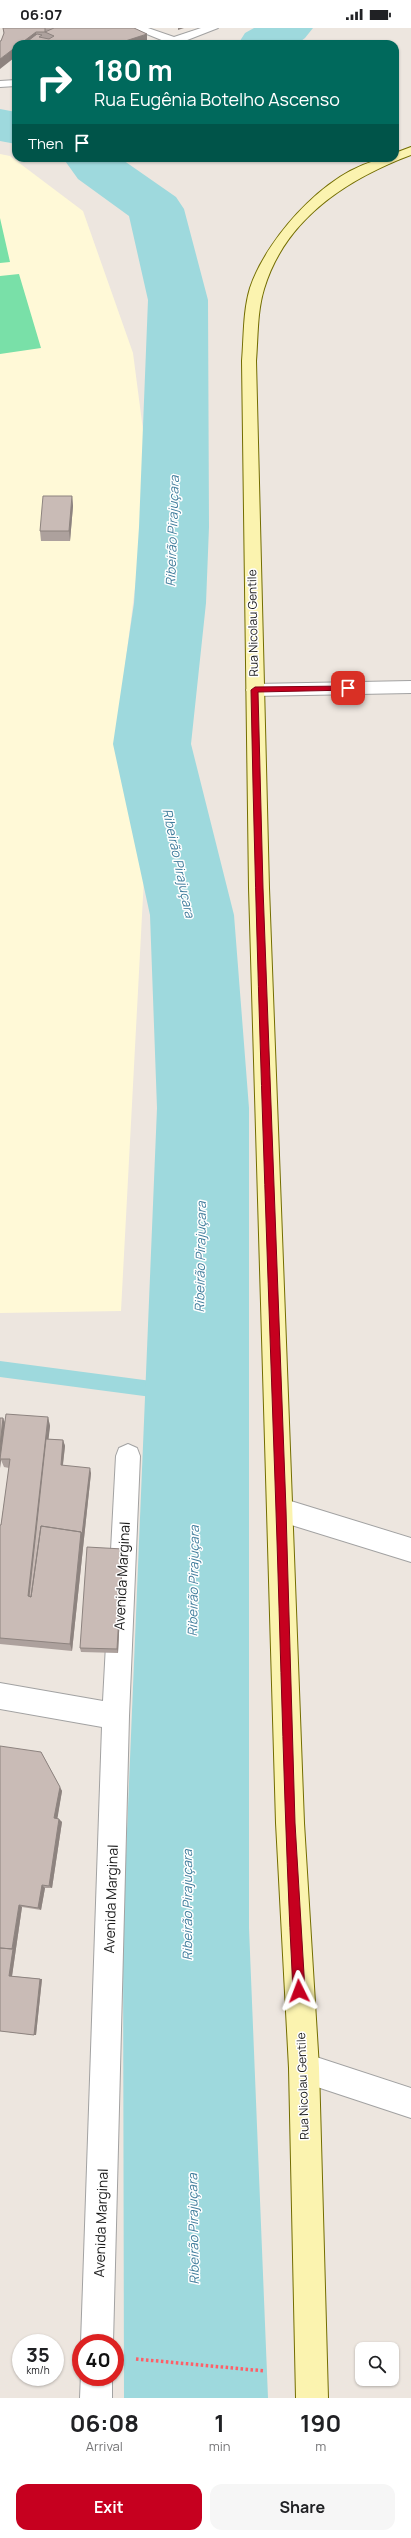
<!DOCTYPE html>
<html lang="en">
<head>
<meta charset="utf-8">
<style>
	:root { --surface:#fff; --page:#f6f6f6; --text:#202124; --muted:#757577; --accent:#c6001f }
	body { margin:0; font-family:Manrope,sans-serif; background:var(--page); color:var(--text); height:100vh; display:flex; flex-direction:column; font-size:15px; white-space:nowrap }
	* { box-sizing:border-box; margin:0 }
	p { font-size:13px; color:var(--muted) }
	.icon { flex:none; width:22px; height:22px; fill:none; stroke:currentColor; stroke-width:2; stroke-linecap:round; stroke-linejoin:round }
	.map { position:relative; height:2370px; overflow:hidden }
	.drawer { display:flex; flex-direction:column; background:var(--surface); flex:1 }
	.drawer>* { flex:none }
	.banner { position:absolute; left:12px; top:12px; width:387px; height:122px; border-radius:12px; box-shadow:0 1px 3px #0004; background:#00695c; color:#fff; overflow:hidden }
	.buttons { position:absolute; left:355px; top:2314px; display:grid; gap:8px }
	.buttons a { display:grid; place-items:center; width:44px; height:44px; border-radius:8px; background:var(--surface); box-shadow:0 1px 3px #0004; font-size:20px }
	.speed { position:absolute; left:12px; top:2306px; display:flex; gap:8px; font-size:20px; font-weight:700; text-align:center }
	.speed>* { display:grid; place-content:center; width:52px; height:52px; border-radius:50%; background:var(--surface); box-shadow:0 1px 3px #0004; line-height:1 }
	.speed small { font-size:10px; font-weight:400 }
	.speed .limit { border:6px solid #d22; background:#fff; color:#111 }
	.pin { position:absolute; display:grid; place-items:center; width:34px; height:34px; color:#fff; margin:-17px; border-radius:8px; box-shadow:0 2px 6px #0006 }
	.me { position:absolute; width:44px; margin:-22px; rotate:357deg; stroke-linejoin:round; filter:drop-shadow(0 0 3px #0008) }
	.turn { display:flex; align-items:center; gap:14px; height:84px; padding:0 16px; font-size:18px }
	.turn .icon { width:52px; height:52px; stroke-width:2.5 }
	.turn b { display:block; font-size:28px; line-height:34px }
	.then { display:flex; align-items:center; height:38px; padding:0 16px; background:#0003; gap:8px; font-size:15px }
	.eta { display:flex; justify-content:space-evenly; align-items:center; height:68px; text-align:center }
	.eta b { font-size:24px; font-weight:700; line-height:28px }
	.primary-button { display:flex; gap:8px; margin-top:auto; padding:8px 16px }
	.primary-button a { flex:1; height:46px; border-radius:12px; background:var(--accent); color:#fff; font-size:16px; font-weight:700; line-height:46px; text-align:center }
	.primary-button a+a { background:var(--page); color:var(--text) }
	.status { display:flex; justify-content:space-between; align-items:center; height:28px; padding:0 20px; background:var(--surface); direction:ltr }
	.status svg { height:11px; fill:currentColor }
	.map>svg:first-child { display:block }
</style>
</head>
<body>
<div class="status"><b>06:07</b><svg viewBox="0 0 49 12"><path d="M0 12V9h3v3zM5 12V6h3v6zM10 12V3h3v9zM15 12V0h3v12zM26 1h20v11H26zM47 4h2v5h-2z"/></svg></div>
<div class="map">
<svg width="411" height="2370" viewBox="0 0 411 2370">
	<rect width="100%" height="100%" fill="#ede6df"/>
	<path fill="#fff9d7" d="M0,126l10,2 73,55 50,142 16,123 -34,270 30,113 -24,452 -121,2z"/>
	<path fill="#79e0a8" d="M0,190l10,44 -10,1z
		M19,246l22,74 -41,6v-78z"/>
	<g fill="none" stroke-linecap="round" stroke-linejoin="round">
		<path fill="#9ed9dd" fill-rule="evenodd" d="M0,1333l197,26 6,2 3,6 -3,6 -6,2 -197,-26z"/>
		<path fill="#9ed9dd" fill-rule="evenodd" d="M254,0h59l-8,10 -8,6h-59l7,-11z
			M0,81l16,3v32l-16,-3z
			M63,130h57l56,39 8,12 24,91 1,227 -3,76 -15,141 43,171 15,193v820l19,470h-144l-1,-470 34,-820 -7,-193 -37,-171 21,-141 5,-76 9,-227 -19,-84 -51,-37z"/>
		<g stroke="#a2a2a2" stroke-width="2">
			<path id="street" d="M132,0h16l26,9 27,-9h17l-41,16h-17l4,-3z
				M16,52v6l-16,1v-6z
				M411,653v12l-156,3 -6,-2 -3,-4 3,-4 6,-2z
				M128,1416l9,4 3,8 -11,260 -16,627h-32l21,-616 -102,-18v-26l103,18 13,-245 3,-8z
				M281,1470l130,40v24l-139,-43 -3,-9 3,-9z
				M304,2025l107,35v30l-118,-39 -4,-11 4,-11z
				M81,2346v3h31v21h-32z"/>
		</g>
		<g stroke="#736d01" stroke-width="2">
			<path id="secondary" d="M411,119v8c-64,24 -126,64 -147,134 -7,23 -6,48 -8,72l13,527 35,935 15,245 9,330h-32l-7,-330 -13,-245 -27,-935 -7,-527c2,-24 1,-50 8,-73 17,-52 87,-130 145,-130v-5z"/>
		</g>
		<path stroke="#fe5f68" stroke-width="3.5" stroke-dasharray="2.5 2.5" stroke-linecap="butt" d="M136,2331l129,12"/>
		<use href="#street" fill="#fff" fill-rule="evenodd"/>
		<use href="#secondary" fill="#fbf3af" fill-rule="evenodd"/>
	</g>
	<path fill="#ada19d" d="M3,0h131l13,15 -2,1h-129v19l-1,-1 -1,-4 -13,-17 3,-7z
		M72,468l1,10 -3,35h-29l-1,-10z
		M48,1389l2,9 -2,13 15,1 2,6 -2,19 28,8 -19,178 -72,-7v-119h1l8,-57 -5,-1 -3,-7 -1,8v-50h3l2,4z
		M123,1526l-5,99 -37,-1 -1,-4z
		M41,1724l21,39 -5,27 5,4 -10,66h-7l-4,22 -19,-3 -10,69 30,3 -6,56h-2l-34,-4z"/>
	<path fill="#8d837f" d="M178,0h6l-6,2z
		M36,4l1,9 -4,3h-13z
		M147,6v9l-2,1h-29z
		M16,19v7l-2,-1v5l-14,11v-10z
		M72,468l1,10 -3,35 -1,-10z
		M48,1389l2,9 -19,173 -3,-3z
		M3,1390l2,6 -5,35 1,1 -1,8v-22z
		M63,1412l2,6 -3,25 -1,-6z
		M90,1440l1,5 -19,178 -2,-7 11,-112z
		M123,1521v5l-5,99 -1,-4z
		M41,1724l21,39 -5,30 -3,-3z
		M59,1791l3,3 -10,66 -3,-2z
		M42,1857l3,3 -4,22 -3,-2z
		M19,1877l3,2 -10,69h-3l3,-27z
		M40,1951h2l-6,56h-2z"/>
	<path fill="#c9bbb6" stroke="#8d837f" d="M3,0h42v4h-9l-16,12h-4v3l-16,12v-18h1l3,-8z
		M54,0h80l13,6 -31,10h-92l13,-10 5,1 -3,2 10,2 5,-3 -9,-4z
		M43,468h29l-3,35h-29z
		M6,1386l42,3 -20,179 3,1 10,-71 40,6 -11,112 -70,-6v-113h1l9,-66h-10z
		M0,1390h3l-3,28z
		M46,1411l17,1 -2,25 29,3 -8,67 -1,-3 -40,-6 -10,71 -2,-1z
		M87,1519l36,2 -6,100 -37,-1z
		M0,1718l41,6 19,35 -6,31 5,1 -10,67 -7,-1 -4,23 -19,-3 -7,44 -12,-1z
		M0,1920l13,1 -4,27 31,3 -6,56 -34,-4z"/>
	<path fill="#c6001f" stroke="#810014" d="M348,658l3,4 -93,2 5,196 23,622 9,313 10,168 -6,6 -6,-6c-9,-170 -12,-339 -18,-510 -9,-264 -19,-527 -24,-791l4,-3z"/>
	<g text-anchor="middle" stroke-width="3" stroke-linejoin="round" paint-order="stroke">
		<g font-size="12" fill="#1b1b1b" stroke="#fff">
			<text transform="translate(253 595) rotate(-91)" y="4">Rua Nicolau Gentile</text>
			<text transform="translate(303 2058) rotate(-92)" y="4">Rua Nicolau Gentile</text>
		</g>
		<g font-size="13" font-style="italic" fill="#407d9c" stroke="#fff">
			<text transform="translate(172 503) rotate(-88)" y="5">Ribeirão Pirajuçara</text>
			<text transform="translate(179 835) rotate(78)" y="5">Ribeirão Pirajuçara</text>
			<text transform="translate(200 1229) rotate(-89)" y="5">Ribeirão Pirajuçara</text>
			<text transform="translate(193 1553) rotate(-89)" y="5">Ribeirão Pirajuçara</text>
			<text transform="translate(187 1877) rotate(-90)" y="5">Ribeirão Pirajuçara</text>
			<text transform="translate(193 2201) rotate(-91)" y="5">Ribeirão Pirajuçara</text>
		</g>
		<g font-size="14" fill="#1b1b1b" stroke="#fff">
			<text transform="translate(122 1548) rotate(-87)" y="5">Avenida Marginal</text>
			<text transform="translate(111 1871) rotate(-88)" y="5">Avenida Marginal</text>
			<text transform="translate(101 2195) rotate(-88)" y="5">Avenida Marginal</text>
		</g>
	</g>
</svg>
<div class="buttons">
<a><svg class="icon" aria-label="search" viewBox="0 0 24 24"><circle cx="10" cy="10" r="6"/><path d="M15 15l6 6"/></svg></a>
</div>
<div class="speed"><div>35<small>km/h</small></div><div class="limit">40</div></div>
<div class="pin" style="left:348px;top:660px;background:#d93025"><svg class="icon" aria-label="arrive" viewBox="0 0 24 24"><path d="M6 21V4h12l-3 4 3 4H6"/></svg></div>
<svg class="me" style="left:299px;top:1963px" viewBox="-20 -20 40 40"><path d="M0-17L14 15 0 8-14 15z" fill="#c6001f" stroke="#fff" stroke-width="4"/></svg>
<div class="banner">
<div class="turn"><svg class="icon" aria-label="right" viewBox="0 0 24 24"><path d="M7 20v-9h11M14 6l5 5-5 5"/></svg><div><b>180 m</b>Rua Eugênia Botelho Ascenso</div></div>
<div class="then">Then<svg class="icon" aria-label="arrive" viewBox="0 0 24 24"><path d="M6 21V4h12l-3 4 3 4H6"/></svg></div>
</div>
</div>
<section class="drawer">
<div class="eta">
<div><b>06:08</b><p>Arrival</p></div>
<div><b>1</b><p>min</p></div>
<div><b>190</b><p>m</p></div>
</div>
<div class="primary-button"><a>Exit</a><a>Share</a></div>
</section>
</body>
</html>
